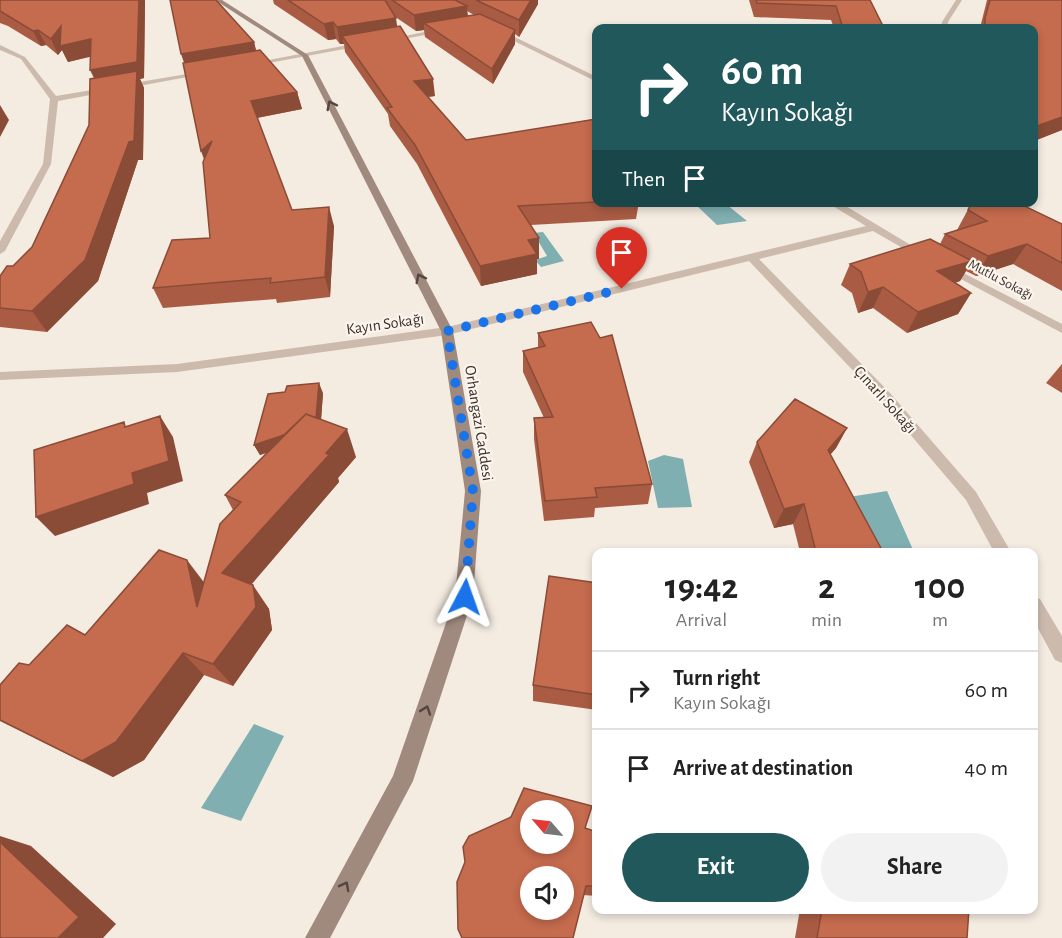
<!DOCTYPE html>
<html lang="en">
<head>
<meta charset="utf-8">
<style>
	:root { --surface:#fff; --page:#f2f2f2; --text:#222; --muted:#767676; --line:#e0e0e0; --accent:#20585c }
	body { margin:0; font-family:"Alegreya Sans",sans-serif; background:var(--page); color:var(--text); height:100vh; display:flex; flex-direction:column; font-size:22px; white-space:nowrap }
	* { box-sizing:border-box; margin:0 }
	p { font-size:20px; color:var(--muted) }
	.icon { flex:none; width:33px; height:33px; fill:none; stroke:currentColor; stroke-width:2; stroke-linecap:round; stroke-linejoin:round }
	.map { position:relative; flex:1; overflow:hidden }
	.details { position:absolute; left:592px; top:548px; width:446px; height:366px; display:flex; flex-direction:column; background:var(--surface); border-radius:12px; box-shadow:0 3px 9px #0003 }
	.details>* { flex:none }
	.guide { position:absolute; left:592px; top:24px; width:446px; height:183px; border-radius:12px; box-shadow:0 3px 9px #0003; background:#20585c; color:#fff; overflow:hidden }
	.needle { width:39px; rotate:298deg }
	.fabs { position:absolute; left:520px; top:800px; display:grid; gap:12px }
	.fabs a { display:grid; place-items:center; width:54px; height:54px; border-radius:50%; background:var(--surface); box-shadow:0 3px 9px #0003; font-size:30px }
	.pin { position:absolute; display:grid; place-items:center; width:51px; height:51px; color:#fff; margin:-62px -26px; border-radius:50% 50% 50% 0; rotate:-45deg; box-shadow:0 0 6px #0007 }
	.pin .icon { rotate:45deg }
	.me { position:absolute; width:66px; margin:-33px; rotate:4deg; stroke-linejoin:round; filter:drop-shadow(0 0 4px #0008) }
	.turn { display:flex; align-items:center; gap:21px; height:126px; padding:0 30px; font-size:27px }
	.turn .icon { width:78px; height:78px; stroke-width:2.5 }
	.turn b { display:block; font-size:42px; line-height:51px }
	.then { display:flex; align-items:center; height:57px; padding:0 30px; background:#0003; gap:12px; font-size:22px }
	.eta { display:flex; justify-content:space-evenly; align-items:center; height:102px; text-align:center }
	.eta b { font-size:36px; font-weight:700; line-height:42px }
	.button { display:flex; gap:12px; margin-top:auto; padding:12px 30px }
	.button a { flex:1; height:69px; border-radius:36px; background:var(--accent); color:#fff; font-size:24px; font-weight:700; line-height:69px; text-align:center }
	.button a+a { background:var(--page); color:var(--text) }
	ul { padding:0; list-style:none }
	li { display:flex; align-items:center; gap:18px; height:78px; padding:0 30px; border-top:2px solid var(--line) }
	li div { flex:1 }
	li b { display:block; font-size:22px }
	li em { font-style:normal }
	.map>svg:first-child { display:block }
</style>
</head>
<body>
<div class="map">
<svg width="1062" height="938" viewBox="0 0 1062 938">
	<rect width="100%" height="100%" fill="#f4ebe1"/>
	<path fill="#80afb1" d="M694,203h35l-3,1 21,17 -30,4z
		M543,232l21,29 -23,6 -6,-7 12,-4 -10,-17 -12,-5z
		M664,455l19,4 9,48 -34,1 -10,-47z
		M887,491l27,61h-34l-31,-55z
		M254,724l30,12 -43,85 -40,-13z"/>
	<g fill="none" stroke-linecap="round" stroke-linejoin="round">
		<path fill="#ccbbad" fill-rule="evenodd" d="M956,0h6l-14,22 -1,6h-6l1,-6z
			M444,28l2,3 -58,11 -3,-2z
			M498,29l99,48v5l-101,-50z
			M364,42l2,3 -114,21 -4,-2z
			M0,45l25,12 31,39 149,-25 4,2 -151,28 -7,63 -46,87 -5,3v-13l43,-77 7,-65 -29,-40 -21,-9z
			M826,202h13l90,54 -5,3 -4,-1 -47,-27 -114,28 131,134 86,99 35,60h-17l-28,-52 -86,-101 -131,-138 -302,74 -270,37 -177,8v-8l177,-8 270,-37 419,-101z
			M946,264l116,60v9l-120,-64 -2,-2z
			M1034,597l6,2 22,37v27l-7,-3 -21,-39z"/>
		<path fill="#a08a7e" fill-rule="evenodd" d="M215,0h7l86,55 145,276 28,160 -8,106 -60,184 -83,157h-25l88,-162 62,-179 10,-106 -24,-160 -139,-275z"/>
	</g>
	<path fill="#a95c43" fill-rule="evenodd" d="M0,0h145l-1,78 -4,1 4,9 -1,72h-5l-40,121 -51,51 -47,-5v-51l13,-10 19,-19 57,-122 5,-47 -3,-22 -23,6 -6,-12 -4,5 -12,-10 -5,1 -33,-20 -8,-3z
		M273,0h265v4l-19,33 -4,-3v10l-22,40 -68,-47 -1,-7 -8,1 -22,-15 3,10 38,70 -7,1 38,43 131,-19v81h42l-3,17 -105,6 8,34h-2v15l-56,12 -64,-122 -27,-38 -2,-12 -43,-62 -1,-8h-4l-4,-5 -8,1 -54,-36zM467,11l7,4 -6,1z
		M749,0h121l14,28h-50l-3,-8 -77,-3z
		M987,0h75v130l-28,11v-113h-54z
		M254,42l2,9 41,41 5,17 -45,9 35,92 42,16 -4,71 -53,6 -1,-4 -113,9 -10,-20 57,-50 -6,-78z
		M972,202l90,22v67l-49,-27 -37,12 -10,-5 -6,10 -5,2 16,10 -13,21 -51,19 -34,-25 -15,5 -6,-20 -11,-8 9,-21 90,-20 5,-10 12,-4z
		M538,333l114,151 -4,20 -53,4 -1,9 -50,4 -10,-82v-21h10l-21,-46v-21l15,-3z
		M1062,364v29l-16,-10z
		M323,393l-2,26 35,38 -18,21 1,4 -88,102 18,25 3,21 -39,56 -29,-11 -60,85 -31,17 -113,-56v-36l29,-20 56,-30 119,-53 29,-72 -8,-15 41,-42 -6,2 -6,-10z
		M847,428l-11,20 -6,7 53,97h-83l-7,-28 -19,4 -25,-66 8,-20z
		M597,583v127l-64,-9v-16z
		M597,832v64l-14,-1z
		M800,909h169l-2,29h-172z"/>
	<path fill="#8a4b37" d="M139,0h6l-1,78 -4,1 4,9 -1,72h-5l-40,121 -51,51 -15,-21 53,-51 13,-174 -8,-16z
		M531,0h7v4l-19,33v-17z
		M467,6l1,16 -44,1v7l-8,1 -2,-16z
		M396,18l2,16 -56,2 2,8h-4l-3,-17z
		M333,22l3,17 -8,1 -4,-16z
		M61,26l30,13 7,16 -30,7 -6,-12 -4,5 -7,-16z
		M38,30l8,15 -5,1 -8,-15z
		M515,30v14l-22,40 -1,-15z
		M254,42l4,16 -71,13 -6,-17z
		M433,79l2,17 -18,2 -3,-17z
		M297,92l5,17 -46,9 -5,-17z
		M0,105l9,15 -9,17z
		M1062,117v13l-28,11v-14z
		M212,141l-4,29 -7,-19z
		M329,207l5,19 -4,71 -5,-20z
		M539,238v21h-2v15l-56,12 -1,-20 48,-26z
		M1027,244l-14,20 -37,12 12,-20z
		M972,261l-12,20 -34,11 11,-21z
		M883,287l-10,21 -15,5 10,-21z
		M971,293l-13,21 -51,19 11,-21z
		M319,383l4,10 -3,42 -60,20 -6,-10z
		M160,416l13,21 10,44 -36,12 2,11 -94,32 -19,-19 96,-44z
		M847,428l-11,20 -19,22 11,-20z
		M347,429l9,28 -18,21 1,4 -99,116 -18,-25 104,-120z
		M804,504l-11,20 -19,4 10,-19z
		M187,560l19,25 -9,22z
		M253,585l16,24 3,21 -39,56 -20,-22z
		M183,653l21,22 -60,85 -31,17 -31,-16z
		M0,836l31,10 85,78 -13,14h-45l-58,-96z"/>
	<path fill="#c56b4e" stroke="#8a4b37" stroke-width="1.5" fill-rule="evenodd" d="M0,0h139l-2,62 -47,8 1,-31 -31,7 1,-20 -10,13 -13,-9 -5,1 -33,-20z
		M170,0h46l38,42 -73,12z
		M288,0h97l11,18 -59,9 -4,-5 -9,2z
		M392,0h63l12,6 -53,9z
		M476,0h55l-12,20z
		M756,0h114l14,28h-41l-7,-22 -79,-3z
		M990,0h72v117l-28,10v-99h-49v-10z
		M480,14l35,16 -23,39 -68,-46z
		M400,26l33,53 -19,2 52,59 130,-21 1,2v81l-79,4 21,32 -11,2 9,14 -57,12 -65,-121 -28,-37 5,-1 -50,-71z
		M260,50l37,42 -46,9 41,109 37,-3 -4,70 -55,6 1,-5 -118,10 19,-48 38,-2 -7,-76 9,-21 -11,10 -18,-88z
		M137,71l-3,70 -5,1 -44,118 -53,51 -32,-3v-32l7,-10h6l19,-19 57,-122 1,-46z
		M972,202h44l46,22v39l-35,-19 -39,12 -43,-22 42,-13 -19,-11z
		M930,239l42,22 -35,10 34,22 -53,19 -35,-25 -15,5 -7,-20 -11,-8z
		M591,322l9,16 12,-3 40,149 -57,4 2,9 -52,4 -11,-83 19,-1 -30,-66 22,-5 -7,-13z
		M319,383l-3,35 -10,-4 -22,21 -30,10 14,-51 17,-2 2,-6z
		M795,399l52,29 -19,22 55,102h-67l-12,-48 -20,5 -27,-67z
		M306,414l41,15 -21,24 3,2 -107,118 31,12 3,22 -43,57 -30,-11 -67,89 -34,19 -82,-41v-35l19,-22 10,2 38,-40 18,10 74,-85 28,10 10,47 23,-83 21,-22 -16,-7z
		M160,416l9,45 -37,12 2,11 -98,33 -2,-67 90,-28 1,5z
		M549,576l48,7v112l-64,-10z
		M524,788l68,18 -7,22 12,4v54h-11l-13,52h-111l-4,-9 -1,-47 8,-20 -2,-15 6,-11 42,-19zM531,810h33v33h-33zM531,876h33v33h-33z
		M0,842l79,75 -21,21h-58z
		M822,909h147l-2,29h-150z"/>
	<defs><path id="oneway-chevron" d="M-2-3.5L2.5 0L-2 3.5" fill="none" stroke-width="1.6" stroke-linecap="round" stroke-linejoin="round" transform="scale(1.5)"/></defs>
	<g stroke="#544640">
		<use href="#oneway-chevron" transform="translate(331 105) rotate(-117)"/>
		<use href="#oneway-chevron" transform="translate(420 278) rotate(-117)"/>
		<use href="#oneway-chevron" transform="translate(426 710) rotate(-71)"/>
		<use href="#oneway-chevron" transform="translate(345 886) rotate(-62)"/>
	</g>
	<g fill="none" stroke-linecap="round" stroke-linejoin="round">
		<path stroke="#1a73e8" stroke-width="10" stroke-dasharray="0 18" d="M465,597l8,-106 -26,-160 175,-42"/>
	</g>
	<g text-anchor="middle" stroke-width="4.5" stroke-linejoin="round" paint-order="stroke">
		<g font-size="14" fill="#3b302b" stroke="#fbf5ee">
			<text transform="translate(1001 279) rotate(28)" y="5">Mutlu Sokağı</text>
		</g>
		<g font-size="16" fill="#3b302b" stroke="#fbf5ee">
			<text transform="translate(385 323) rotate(-8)" y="6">Kayın Sokağı</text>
			<text transform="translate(886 399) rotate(48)" y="6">Çınarlı Sokağı</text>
			<text transform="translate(480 423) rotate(81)" y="6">Orhangazi Caddesi</text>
		</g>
	</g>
</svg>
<div class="fabs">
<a><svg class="needle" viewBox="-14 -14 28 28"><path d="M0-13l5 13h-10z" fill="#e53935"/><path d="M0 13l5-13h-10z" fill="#767676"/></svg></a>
<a><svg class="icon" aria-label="sound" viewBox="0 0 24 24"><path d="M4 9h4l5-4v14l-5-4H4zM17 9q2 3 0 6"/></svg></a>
</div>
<div class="pin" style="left:622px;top:289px;background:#d93025"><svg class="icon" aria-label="arrive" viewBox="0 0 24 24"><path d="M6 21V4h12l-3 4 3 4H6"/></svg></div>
<svg class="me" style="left:465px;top:597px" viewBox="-20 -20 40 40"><path d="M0-17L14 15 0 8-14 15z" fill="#1a73e8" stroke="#fff" stroke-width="4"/></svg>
<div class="guide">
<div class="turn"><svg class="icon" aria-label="right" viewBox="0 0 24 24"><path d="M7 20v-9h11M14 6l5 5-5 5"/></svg><div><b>60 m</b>Kayın Sokağı</div></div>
<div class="then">Then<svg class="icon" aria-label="arrive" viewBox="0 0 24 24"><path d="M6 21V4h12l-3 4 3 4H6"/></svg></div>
</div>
<section class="details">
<div class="eta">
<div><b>19:42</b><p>Arrival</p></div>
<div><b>2</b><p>min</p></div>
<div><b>100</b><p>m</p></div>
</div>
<ul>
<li><svg class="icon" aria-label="right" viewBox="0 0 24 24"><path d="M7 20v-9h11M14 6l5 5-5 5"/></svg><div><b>Turn right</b><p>Kayın Sokağı</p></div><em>60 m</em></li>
<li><svg class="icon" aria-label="arrive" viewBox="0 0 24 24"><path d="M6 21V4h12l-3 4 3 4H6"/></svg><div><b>Arrive at destination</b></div><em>40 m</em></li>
</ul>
<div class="button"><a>Exit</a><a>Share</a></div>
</section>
</div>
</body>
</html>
